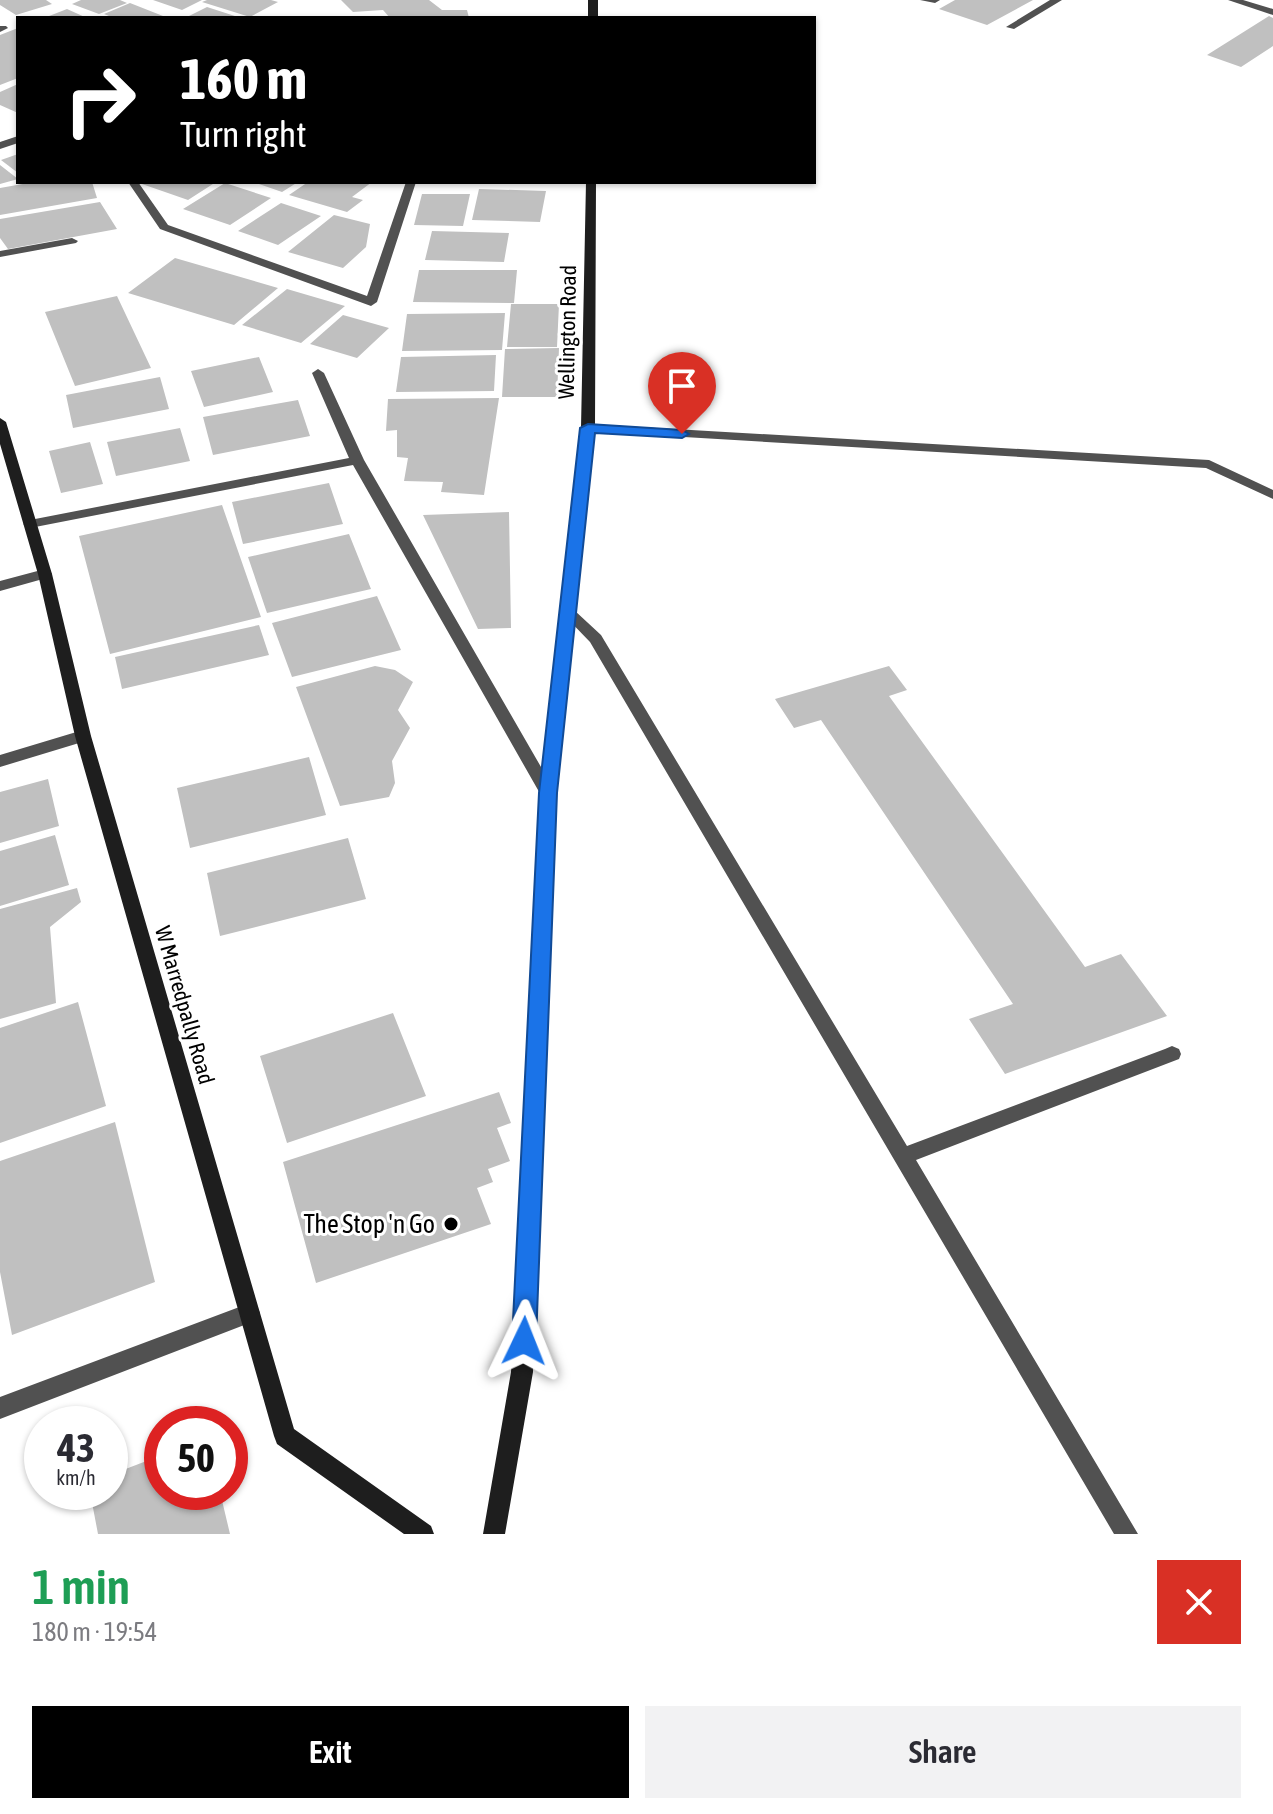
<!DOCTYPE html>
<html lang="en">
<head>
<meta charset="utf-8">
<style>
	:root { --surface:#fff; --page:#f2f2f3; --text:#2b2b33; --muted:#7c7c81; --accent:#000 }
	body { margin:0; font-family:"Asap Condensed",sans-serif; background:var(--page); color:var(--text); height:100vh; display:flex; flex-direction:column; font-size:30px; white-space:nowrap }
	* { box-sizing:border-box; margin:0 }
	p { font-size:26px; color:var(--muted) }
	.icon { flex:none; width:44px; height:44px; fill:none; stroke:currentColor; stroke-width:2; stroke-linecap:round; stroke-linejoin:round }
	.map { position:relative; height:1534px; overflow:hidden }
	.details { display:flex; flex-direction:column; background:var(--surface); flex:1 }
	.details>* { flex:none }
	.top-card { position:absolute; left:16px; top:16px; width:800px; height:168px; border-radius:0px; box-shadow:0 2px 6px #0004; background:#000; color:#fff; overflow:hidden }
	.speed { position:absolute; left:24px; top:1406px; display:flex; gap:16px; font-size:40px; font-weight:700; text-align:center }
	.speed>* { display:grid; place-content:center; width:104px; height:104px; border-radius:50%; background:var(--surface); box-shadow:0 2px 6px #0004; line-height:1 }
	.speed small { font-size:20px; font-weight:400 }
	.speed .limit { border:12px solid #d22; background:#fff; color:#111 }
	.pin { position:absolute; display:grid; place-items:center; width:68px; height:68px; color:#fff; margin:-82px -34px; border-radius:50% 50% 50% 0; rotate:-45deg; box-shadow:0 0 8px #0007 }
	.pin .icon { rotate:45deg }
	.me { position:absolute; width:88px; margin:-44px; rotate:2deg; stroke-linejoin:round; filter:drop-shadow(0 0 6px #0008) }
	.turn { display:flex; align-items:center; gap:28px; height:168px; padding:0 32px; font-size:36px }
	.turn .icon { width:104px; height:104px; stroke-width:2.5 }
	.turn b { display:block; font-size:56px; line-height:68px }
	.round { display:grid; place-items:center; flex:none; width:84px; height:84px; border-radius:0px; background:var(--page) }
	.head { display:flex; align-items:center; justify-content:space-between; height:136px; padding:0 32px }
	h1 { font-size:48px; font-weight:600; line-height:60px; color:#1e9e55 }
	.primary-button { display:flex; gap:16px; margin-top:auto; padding:16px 32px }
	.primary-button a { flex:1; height:92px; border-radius:0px; background:var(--accent); color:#fff; font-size:32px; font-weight:600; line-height:92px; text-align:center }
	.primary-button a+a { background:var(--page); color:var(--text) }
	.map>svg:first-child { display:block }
</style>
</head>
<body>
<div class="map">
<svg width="1273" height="1534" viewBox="0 0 1273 1534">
	<rect width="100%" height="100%" fill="#fff"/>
	<path fill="#c0c0c0" d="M0,0h46l6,4 -36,11 -16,-10z
		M81,0h39l7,3 -28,11 -27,-10z
		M153,0h49l-20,10z
		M207,0h64l7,2 -28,15 -48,-15z
		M341,0h88l13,10h25l2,8h-79l-7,-8 -30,2z
		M955,0h78l-46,25 -48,-16z
		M130,3l33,13 -49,2 -10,-4z
		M207,7l31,10v1h-53z
		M67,9l20,9h-43z
		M1269,16l4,2v28l-32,21 -34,-12z
		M18,28v50l-18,7v-50z
		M18,84v29l-18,-8v-13z
		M18,154v19l-17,-13z
		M0,165l18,14 -18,5z
		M34,182h58l5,16 -97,17v-27z
		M145,182h71l-28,18 -46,-16z
		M253,182h45l-16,10z
		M308,182h64l-20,15 11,3 -16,12 -58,-17z
		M225,183l46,15 -41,27 -47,-16z
		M479,189l67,2 -6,31 -68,-2z
		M422,194h48l-7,32 -49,-1z
		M100,202l17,27 -109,20 -8,-11v-19z
		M281,203l40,13 -43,29 -40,-14z
		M334,215l36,9 -4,23 -23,21 -55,-16z
		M432,231l77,2 -5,29 -79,-2z
		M175,258l103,30 -44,37 -106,-32z
		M419,270h98l-3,33 -101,-1z
		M287,289l58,17 -44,37 -59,-18z
		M117,296l34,72 -76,18 -30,-74z
		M511,304h48l-2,43h-50z
		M505,313l-3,37 -100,1 5,-37z
		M343,315l46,13 -32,30 -47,-14z
		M559,348l-2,49h-55l3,-48z
		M496,355l-2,36 -98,1 5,-35z
		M259,357l14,35 -69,15 -13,-36z
		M160,377l9,32 -96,19 -7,-33z
		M499,398l-15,97 -43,-3 2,-10 -39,-1 4,-23 -11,-1v-27l-11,1 2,-32z
		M298,400l12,36 -97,19 -10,-38z
		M180,428l10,33 -74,15 -9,-34z
		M90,442l13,42 -42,9 -12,-42z
		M329,483l14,41 -100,20 -11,-42z
		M222,505l39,112 -151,37 -31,-118z
		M509,512l2,116 -33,1 -55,-114z
		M349,534l22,55 -104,24 -19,-56z
		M377,596l24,54 -109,27 -20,-54z
		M259,625l10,30 -147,34 -7,-32z
		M375,666l20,4 18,12 -15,28 12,18 -18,33 3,22 -6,14 -49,9 -44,-119z
		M889,666l18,24 -18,6 196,271 36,-13 46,62 -162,58 -36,-55 44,-15 -192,-284 -27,8 -19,-29z
		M309,757l17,58 -136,33 -13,-60z
		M48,779l11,47 -59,17v-51z
		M55,835l14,50 -69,21v-55z
		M348,838l18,61 -146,37 -13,-63z
		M77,888l4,14 -31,25 6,76 -56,16v-110z
		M78,1002l28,104 -106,37v-115z
		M393,1013l33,83 -139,47 -27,-87z
		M499,1092l12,31 -14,5 13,33 -22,8 5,13 -16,6 14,36 -175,59 -33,-121z
		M115,1122l40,160 -143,53 -12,-63v-111z
		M162,1455v37h58l10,42h-132l-8,-42h20v-17z"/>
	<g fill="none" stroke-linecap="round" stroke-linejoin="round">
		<path fill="#515151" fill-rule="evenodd" d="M920,0h20l-5,3z
			M72,238l6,3 -2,2 -76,14v-6z"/>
		<path fill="#515151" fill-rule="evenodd" d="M1050,0h12l-48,29 -8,-2z
			M0,26h6l2,2 -8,4z
			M18,136v7l-18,6v-7z
			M128,182h10l30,43 199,71 39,-114h10l-39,120 -6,4 -211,-77z
			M318,369l6,4 40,87 192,333 -2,4h-12l-189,-332 -323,63 -7,-4 7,-4 319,-62 -37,-85z
			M588,424l621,36 64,30v9l-67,-31 -623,-37 -2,-3z
			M45,569l5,2 2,3 -2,3 -50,14v-10z
			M569,608l5,2 27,25 306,511 258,-97 7,-3 7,3 2,5 -2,5 -263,101 222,374h-24l-524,-892 -28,-29z
			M83,730l8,6 -2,4 -89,27v-12z
			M250,1303l7,3 3,7 -3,7 -257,99v-22z"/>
		<path fill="#515151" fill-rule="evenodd" d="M1228,0h15l30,9v6z"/>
		<path fill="#1e1e1e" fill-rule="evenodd" d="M588,0h10v18h-10z
			M586,182h10l-1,246 -39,365 -23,579 -28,162h-22l28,-162 29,-579 41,-365z
			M0,418l6,4 46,152 39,162 203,693 137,97 3,8h-30l-127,-90 -3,-8 -199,-700 -37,-162 -38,-130z"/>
	</g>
	<path fill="#1a73e8" stroke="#114b97" stroke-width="2" d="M588,424l94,6 7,4 -7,4 -87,-5 -38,360 -21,548 -4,8 -8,4 -9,-4 -3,-8 27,-548 41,-365z"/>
	<circle fill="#000" stroke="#fff" stroke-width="3" cx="451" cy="1224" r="8"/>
	<g text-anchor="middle" stroke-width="6" stroke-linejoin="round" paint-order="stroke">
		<g font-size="22" fill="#000" stroke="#fff">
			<text transform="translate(567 332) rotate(-89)" y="8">Wellington Road</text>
			<text transform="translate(185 1005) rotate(74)" y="8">W Marredpally Road</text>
		</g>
		<g font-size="26" fill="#000" stroke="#fff" text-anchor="end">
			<text x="435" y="1233">The Stop 'n Go</text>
		</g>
	</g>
</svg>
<div class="speed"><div>43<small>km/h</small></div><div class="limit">50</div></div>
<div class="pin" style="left:682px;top:434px;background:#d93025"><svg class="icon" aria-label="arrive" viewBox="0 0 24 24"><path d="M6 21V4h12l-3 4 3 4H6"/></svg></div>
<svg class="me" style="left:524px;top:1341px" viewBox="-20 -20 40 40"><path d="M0-17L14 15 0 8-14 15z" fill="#1a73e8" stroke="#fff" stroke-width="4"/></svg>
<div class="top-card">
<div class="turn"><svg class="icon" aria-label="right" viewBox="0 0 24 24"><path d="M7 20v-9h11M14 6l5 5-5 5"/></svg><div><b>160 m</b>Turn right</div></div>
</div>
</div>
<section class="details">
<div class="head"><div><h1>1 min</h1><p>180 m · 19:54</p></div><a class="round" style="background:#d93025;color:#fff"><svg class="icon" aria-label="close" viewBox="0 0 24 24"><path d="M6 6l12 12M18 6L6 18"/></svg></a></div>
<div class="primary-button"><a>Exit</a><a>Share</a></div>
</section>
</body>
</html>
